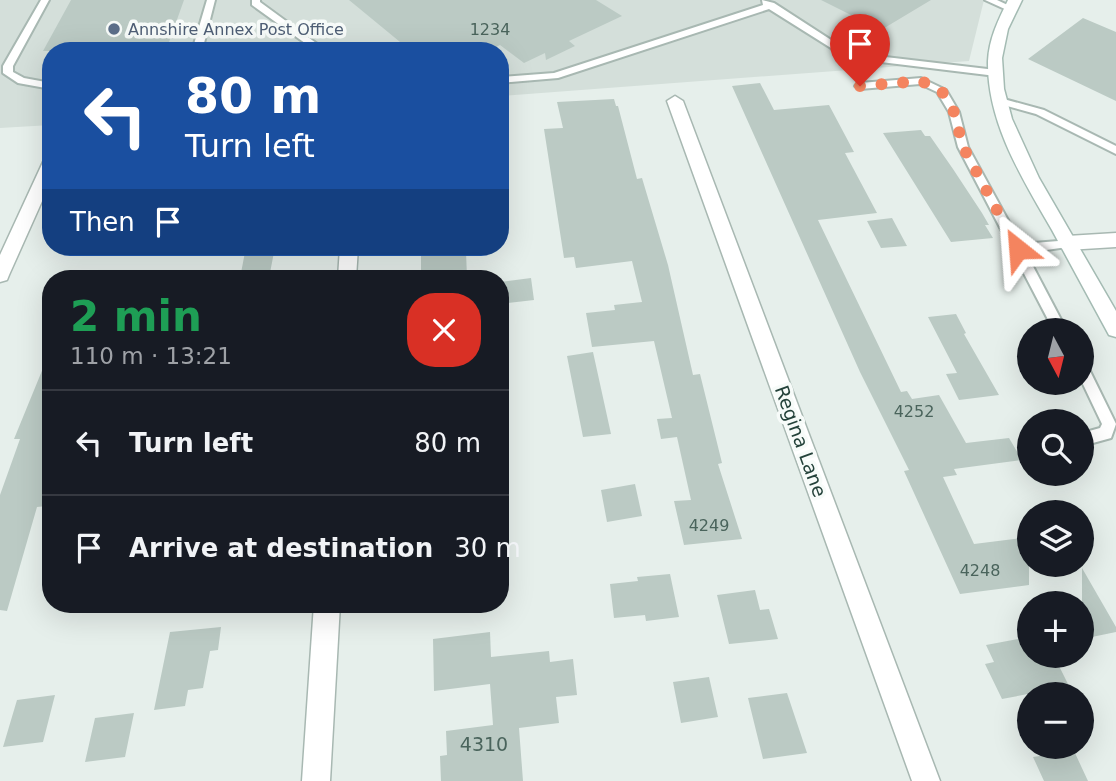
<!DOCTYPE html>
<html lang="en">
<head>
<meta charset="utf-8">
<style>
	:root { --surface:#171b24; --page:#20242c; --text:#f1f3f6; --muted:#9ea1a6; --line:#363941 }
	body { margin:0; font-family:"DejaVu Sans",sans-serif; background:var(--page); color:var(--text); height:100vh; display:flex; flex-direction:column; font-size:26px; white-space:nowrap }
	* { box-sizing:border-box; margin:0 }
	p { font-size:23px; color:var(--muted) }
	.icon { flex:none; width:38px; height:38px; fill:none; stroke:currentColor; stroke-width:2; stroke-linecap:round; stroke-linejoin:round }
	.map { position:relative; flex:1; overflow:hidden }
	.drawer { position:absolute; left:42px; top:270px; width:467px; height:343px; display:flex; flex-direction:column; background:var(--surface); border-radius:28px; box-shadow:0 7px 28px #0002 }
	.drawer>* { flex:none }
	.top-card { position:absolute; left:42px; top:42px; width:467px; height:214px; border-radius:28px; box-shadow:0 7px 28px #0002; background:#1a4fa0; color:#fff; overflow:hidden }
	.needle { width:46px; rotate:173deg }
	.tools { position:absolute; left:1017px; top:318px; display:grid; gap:14px }
	.tools a { display:grid; place-items:center; width:77px; height:77px; border-radius:50%; background:var(--surface); box-shadow:0 7px 28px #0002; font-size:35px }
	.pin { position:absolute; display:grid; place-items:center; width:60px; height:60px; color:#fff; margin:-72px -30px; border-radius:50% 50% 50% 0; rotate:-45deg; box-shadow:0 0 7px #0007 }
	.pin .icon { rotate:45deg }
	.me { position:absolute; width:77px; margin:-38px; rotate:332deg; stroke-linejoin:round; filter:drop-shadow(0 0 5px #0008) }
	.turn { display:flex; align-items:center; gap:24px; height:147px; padding:0 28px; font-size:32px }
	.turn .icon { width:91px; height:91px; stroke-width:2.5 }
	.turn b { display:block; font-size:49px; line-height:60px }
	.then { display:flex; align-items:center; height:66px; padding:0 28px; background:#0003; gap:14px; font-size:26px }
	.round { display:grid; place-items:center; flex:none; width:74px; height:74px; border-radius:28px; background:var(--page) }
	.summary { display:flex; align-items:center; justify-content:space-between; height:119px; padding:0 28px }
	h1 { font-size:42px; font-weight:700; line-height:52px; color:#1e9e55 }
	ul { padding:0; list-style:none }
	li { display:flex; align-items:center; gap:21px; height:105px; padding:0 28px; border-top:2px solid var(--line) }
	li div { flex:1 }
	li b { display:block; font-size:26px }
	li em { font-style:normal }
	.map>svg:first-child { display:block }
</style>
</head>
<body>
<div class="map">
<svg width="1116" height="781" viewBox="0 0 1116 781">
	<rect width="100%" height="100%" fill="#e6efeb"/>
	<path fill="#d4dfda" d="M0,0h984l-15,61 -468,35 -1,-45h-449v74l-51,3z"/>
	<path fill="#bbcac4" d="M71,0h113l-15,42 -71,6 -1,3h-54z
		M349,0h247l26,16 -53,25 6,5 -29,14 -1,-7 -21,10 -24,-18 -13,6h-76z
		M821,0h110l-50,30z
		M1083,18l33,14v69l-88,-42z
		M760,83l14,27 55,-5 25,47 -9,1 32,60 -59,7 83,172 6,-1 5,8 27,-4 27,48 43,-5 13,22 -68,9 3,6 -14,2 31,67 55,-7v48l-69,9 -56,-123 5,-1 -49,-98 -128,-286z
		M614,99l2,7h2l19,73 5,-1 26,87 25,110 7,-1 22,89 -4,1 24,75 -58,6 -10,-44 17,-1 -14,-63 -16,2 -4,-20 15,-1 -18,-77 -62,6 -6,-34 29,-3 -1,-5 28,-3 -10,-41 -56,7 -2,-11 -10,1 -20,-129 19,-1 -6,-26z
		M921,130l4,6h5l23,33 29,44 7,12h-4l8,13 -42,4 -68,-109z
		M892,218l15,28 -26,2 -14,-27z
		M246,247h29l-6,31h-29z
		M466,251l1,27h-46v-24z
		M531,278l3,22 -34,4v-22z
		M956,314l10,19 -2,1 35,61 -40,5 -13,-26 11,-1 -29,-56z
		M593,352l18,82 -28,3 -16,-81z
		M48,356h3v136l-4,14 -10,1 -30,104 -7,-1v-115l20,-56h-6z
		M635,484l7,32 -35,6 -6,-32z
		M1082,568l34,59v5l-29,6 -5,-10z
		M670,574l9,43 -33,4 -1,-6 -31,3 -4,-34 28,-3 -1,-4z
		M755,590l5,20 9,-1 9,30 -49,5 -12,-49z
		M221,627l-3,23 -8,1 -7,37 -15,2 -3,16 -31,4 16,-78z
		M490,632l1,25 58,-6 1,11 23,-3 4,36 -21,2 3,26 -40,5 4,53h-82l-1,-25 7,-1 -1,-24 47,-6 -3,-41 -56,7 -1,-52z
		M1029,637v19h25l15,30 -67,13 -17,-35 9,-2 -8,-17z
		M709,677l9,40 -37,6 -8,-41z
		M787,693l20,60 -44,6 -15,-61z
		M55,695l-12,47 -40,5 14,-47z
		M134,713l-9,44 -40,5 10,-44z
		M1074,751l14,30h-44l-11,-24z"/>
	<g fill="none" stroke-linecap="round" stroke-linejoin="round">
		<g stroke="#a8b8b2" stroke-width="4">
			<path id="lane" d="M41,0h8l-36,66v6l11,6 27,5v6l-33,-6 -15,-10v-7z
				M207,0h8l-13,51h-10z
				M252,0h8v2l67,49h-11l-64,-46z
				M762,0l12,3 71,46 15,5 136,16 5,3 -5,3 -140,-17 -17,-6 -70,-44 -211,69 -58,5v-6l54,-4 209,-68z
				M985,0h12l17,8 -7,2z
				M921,78l25,12 13,22 9,35 53,97 50,-4 2,3 -6,4 -41,6 41,78h-13l-96,-184 -9,-35 -12,-20 -17,-8 -60,5 -5,-3 5,-3z
				M1000,98l44,12 72,36v8l-80,-40 -40,-11v-4z
				M1082,363l5,2 29,59 -5,14 -29,8v-13l18,-5 2,-4 -20,-42z"/>
		</g>
		<g stroke="#a8b8b2" stroke-width="3">
			<path id="street" d="M675,96l8,5 257,680h-28l-245,-680z
				M51,157v24l-42,94 -2,5 -7,2v-27l43,-93z
				M1116,233v14l-49,3 -6,-2 -3,-5 3,-5 6,-2z
				M340,247h18l-2,31h-18z
				M314,604h26l-10,177h-28z"/>
		</g>
		<g stroke="#a4bbb3" stroke-width="3">
			<path id="secondary" d="M1008,0h14l-14,29 -6,29 2,31 8,30 27,59 77,133v26l-7,-2c-19,-35 -38,-70 -57,-105 -30,-52 -65,-107 -64,-169 1,-23 11,-42 20,-61z"/>
		</g>
		<use href="#lane" fill="#fff" fill-rule="evenodd"/>
		<use href="#street" fill="#fff" fill-rule="evenodd"/>
		<use href="#secondary" fill="#fff" fill-rule="evenodd"/>
	</g>
	<g fill="none" stroke-linecap="round" stroke-linejoin="round">
		<path stroke="#f4845f" stroke-width="12" stroke-dasharray="0 21.6" d="M860,86l61,-5 20,9 13,22 9,35 55,102"/>
	</g>
	<circle fill="#5c6f8a" stroke="#f7fbf9" stroke-width="2.5" cx="114" cy="29" r="7"/>
	<g text-anchor="middle" stroke-width="7" stroke-linejoin="round" paint-order="stroke">
		<g font-size="16" fill="#4e5e75" stroke="#f7fbf9" text-anchor="start">
			<text x="128" y="35">Annshire Annex Post Office</text>
		</g>
		<g font-size="16" fill="#4a645c">
			<text x="490" y="35">1234</text>
			<text x="914" y="417">4252</text>
			<text x="709" y="531">4249</text>
			<text x="980" y="576">4248</text>
		</g>
		<g font-size="19" fill="#24423a" stroke="#f7fbf9">
			<text transform="translate(801 441) rotate(70)" y="7">Regina Lane</text>
		</g>
		<g font-size="19" fill="#4a645c">
			<text x="484" y="751">4310</text>
		</g>
	</g>
</svg>
<div class="tools">
<a><svg class="needle" viewBox="-14 -14 28 28"><path d="M0-13l5 13h-10z" fill="#e53935"/><path d="M0 13l5-13h-10z" fill="#9ea1a6"/></svg></a>
<a><svg class="icon" aria-label="search" viewBox="0 0 24 24"><circle cx="10" cy="10" r="6"/><path d="M15 15l6 6"/></svg></a>
<a><svg class="icon" aria-label="layers" viewBox="0 0 24 24"><path d="M12 4l9 5-9 5-9-5zM3 14l9 5 9-5"/></svg></a>
<a>+</a>
<a>−</a>
</div>
<div class="pin" style="left:860px;top:86px;background:#d93025"><svg class="icon" aria-label="arrive" viewBox="0 0 24 24"><path d="M6 21V4h12l-3 4 3 4H6"/></svg></div>
<svg class="me" style="left:1018px;top:249px" viewBox="-20 -20 40 40"><path d="M0-17L14 15 0 8-14 15z" fill="#f4845f" stroke="#fff" stroke-width="4"/></svg>
<div class="top-card">
<div class="turn"><svg class="icon" aria-label="left" viewBox="0 0 24 24"><path d="M17 20v-9H6M10 6l-5 5 5 5"/></svg><div><b>80 m</b>Turn left</div></div>
<div class="then">Then<svg class="icon" aria-label="arrive" viewBox="0 0 24 24"><path d="M6 21V4h12l-3 4 3 4H6"/></svg></div>
</div>
<section class="drawer">
<div class="summary"><div><h1>2 min</h1><p>110 m · 13:21</p></div><a class="round" style="background:#d93025;color:#fff"><svg class="icon" aria-label="close" viewBox="0 0 24 24"><path d="M6 6l12 12M18 6L6 18"/></svg></a></div>
<ul>
<li><svg class="icon" aria-label="left" viewBox="0 0 24 24"><path d="M17 20v-9H6M10 6l-5 5 5 5"/></svg><div><b>Turn left</b></div><em>80 m</em></li>
<li><svg class="icon" aria-label="arrive" viewBox="0 0 24 24"><path d="M6 21V4h12l-3 4 3 4H6"/></svg><div><b>Arrive at destination</b></div><em>30 m</em></li>
</ul>
</section>
</div>
</body>
</html>
